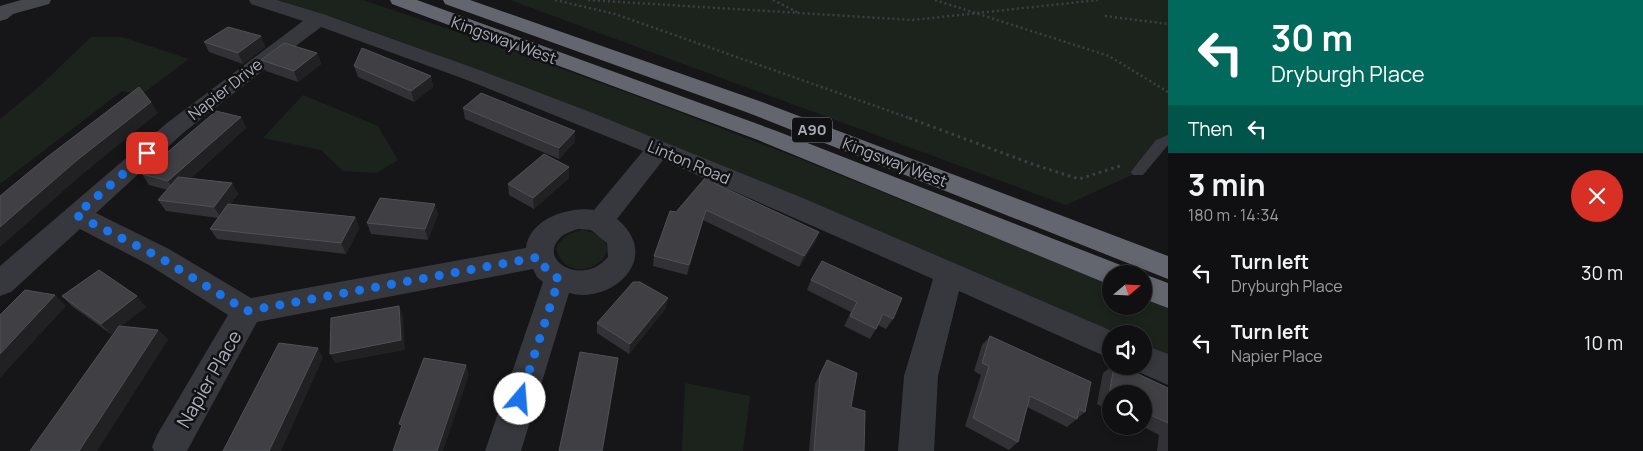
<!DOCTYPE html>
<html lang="en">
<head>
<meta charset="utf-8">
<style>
	:root { --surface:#101012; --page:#19191b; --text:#f1f3f6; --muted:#9c9d9f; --line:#303032 }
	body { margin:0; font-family:Manrope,sans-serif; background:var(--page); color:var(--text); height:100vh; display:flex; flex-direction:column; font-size:19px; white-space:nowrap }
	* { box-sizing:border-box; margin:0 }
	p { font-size:16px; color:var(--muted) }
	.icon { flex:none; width:28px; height:28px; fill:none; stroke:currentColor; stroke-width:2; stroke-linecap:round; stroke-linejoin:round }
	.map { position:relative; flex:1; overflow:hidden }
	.sheet { display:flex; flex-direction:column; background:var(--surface); width:475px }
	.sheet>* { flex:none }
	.hud { background:#00695c; color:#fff; overflow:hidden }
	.needle { width:32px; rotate:71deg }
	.buttons { position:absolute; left:1102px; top:265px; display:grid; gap:10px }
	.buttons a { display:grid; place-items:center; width:50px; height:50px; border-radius:50%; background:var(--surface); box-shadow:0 2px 8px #0003,0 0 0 1px var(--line); font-size:25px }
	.pin { position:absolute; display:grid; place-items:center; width:42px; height:42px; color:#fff; margin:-21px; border-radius:10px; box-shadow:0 2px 8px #0006 }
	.me { position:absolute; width:55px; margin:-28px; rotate:18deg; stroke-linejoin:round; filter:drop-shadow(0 0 4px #0008) }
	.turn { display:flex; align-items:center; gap:18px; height:105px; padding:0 20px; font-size:22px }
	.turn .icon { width:65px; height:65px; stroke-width:2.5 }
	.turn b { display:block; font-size:35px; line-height:42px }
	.then { display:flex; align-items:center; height:48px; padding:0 20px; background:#0003; gap:10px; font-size:19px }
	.round { display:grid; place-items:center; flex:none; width:52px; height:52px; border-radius:26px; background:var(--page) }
	.overview { display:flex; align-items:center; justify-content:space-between; height:85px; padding:0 20px }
	h1 { font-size:30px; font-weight:700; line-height:38px }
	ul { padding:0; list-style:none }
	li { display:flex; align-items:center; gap:15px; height:70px; padding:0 20px }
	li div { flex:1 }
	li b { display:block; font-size:19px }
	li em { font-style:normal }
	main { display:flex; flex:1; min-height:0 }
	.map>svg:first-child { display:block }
</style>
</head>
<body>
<main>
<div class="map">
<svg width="1168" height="451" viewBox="0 0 1168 451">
	<rect width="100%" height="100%" fill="#161618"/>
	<path fill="#1c231d" d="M278,0h85l147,50 156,57 142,55 303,123v21h33v-8l24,10v51l-24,-11v-14h-33c-163,-70 -327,-138 -491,-205 -113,-46 -225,-94 -342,-129z
		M510,0h658v139l-30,33 -72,33z
		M91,37h31l67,22 -48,36 -19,-4 -122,93v-65l39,-32z
		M303,95l75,31 20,34 -22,13 -33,-2 -22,-21 -58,-12z
		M583,230c61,13 -11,69 -27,19 6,-13 13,-16 27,-19z
		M685,383l65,13 -7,55h-61z"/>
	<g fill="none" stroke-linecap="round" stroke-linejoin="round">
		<path stroke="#3d3f44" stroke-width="2.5" stroke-dasharray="2 3" stroke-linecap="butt" d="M555,0l60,14 297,105
			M588,0l325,20 185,-20
			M773,0l24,12
			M935,0l174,56 59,36
			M1105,16l63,8"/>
		<path stroke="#3d3f44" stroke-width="3" stroke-dasharray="2.5 4" stroke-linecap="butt" d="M909,118l126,47 44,14 41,-13"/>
		<path fill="#37383d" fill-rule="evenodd" d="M1168,135v10l-25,30h-10l-2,-3 2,-3 23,-29z"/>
		<path fill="#37383d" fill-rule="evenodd" d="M249,0h28l49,15 156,56 108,41 215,87 314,135h-8v25l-152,-68 -21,85 -4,75h-36l6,-75 29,-97 -270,-119 -46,59c47,39 -6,86 -48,74l-48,158h-36l58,-169 -6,-5 -4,-8 -276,53 -70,129h-33l-2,-4 5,-12 71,-120 -79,-50 -69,-36 -69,63 -11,4v-30l167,-143 136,-102 -52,-17zM321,27l146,53 176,71 -49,59c-25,-4 -65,9 -68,38l-275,50 -82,-49 -73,-36 87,-80 69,-54zM578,229l13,1 16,13 1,14c-25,30 -71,4 -48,-19 5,-5 12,-7 18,-9z
			M1144,345l24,9v31l-36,-16 -1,-3h13z"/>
		<path fill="#45474d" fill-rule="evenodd" d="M21,0h30l-2,4 -36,10 -6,5 -7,2v-15z"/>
		<path fill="#63666e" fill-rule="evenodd" d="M390,0h27l357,130 349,136 5,8h-17v11l-8,-3 -345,-142 -366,-136z
			M443,0h27l292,102 406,154v23l-422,-167 -301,-108z
			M1144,274l24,9v25l-24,-9z"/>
	</g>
	<path fill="#323236" d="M261,36l4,11 -22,17 -34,-12 -5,-10z
		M317,53l4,11 -23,18 -32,-11 -5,-11z
		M354,66l77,10 2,11 -19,15 -56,-25z
		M463,108l112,23v11l-16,17 -94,-40z
		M241,117l5,11 -55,50 41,5 6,11 -8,10 125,13 4,11 -13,26 -129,-15 -7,-10 8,-11 -52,-7 -8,-11 10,-10 -19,-5 -7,-11z
		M569,178l-35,31 -25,-14 -1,-11z
		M714,183l105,49 -4,10 -16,25 -96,-47 -16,55 -34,-9 1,-10 22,-44z
		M438,214l-10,26 -57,-6 -4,-11z
		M811,280l82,39 -7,10 -8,-4 -8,14 -26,-13 7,-14 -44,-22z
		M62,296l84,11 -25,19 37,4 10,10 -52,-10 -5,4 -38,-27z
		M666,308l-37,46 -32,-21v-10z
		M990,336l95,76 -18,15 -40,-20 -9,35 -9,8 -44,-24 16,-51 -7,-4 8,-26z
		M827,360l24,47 13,44h-55l6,-67z
		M1112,366h9l47,22v63h-11l2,-16 -17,-9h2v-32h-33v17l-14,-7 6,-31z"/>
	<path fill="#212124" d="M261,36l4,11 -22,17 -5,-11z
		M317,53l4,11 -23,18 -4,-11z
		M431,76l2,11 -19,15 -3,-11z
		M151,102l7,11 -73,59 -85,75v-20l76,-66z
		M241,117l5,11 -70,64 -8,-11z
		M575,131v11l-16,17v-11z
		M569,167v11l-35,31 -1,-11z
		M232,183l6,11 -17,24 -7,-11z
		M435,204l3,10 -10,26 -3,-11z
		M706,210l-3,10 -16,55 2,-10z
		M355,217l4,11 -13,26 -5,-11z
		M819,232l-4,10 -16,25 5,-11z
		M55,295l11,11 -66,72v-24z
		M137,296l9,11 -35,27 -10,-10z
		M668,298l-2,10 -37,46 1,-10z
		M399,306l4,10 2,34 -70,13 -5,-9z
		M158,330l10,10 -71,111h-18z
		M318,348l5,10 -42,93h-12z
		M618,358l-1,10 -14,83h-1z
		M466,365l3,10 -26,76h-6z"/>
	<path fill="#3f3f44" stroke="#4f5156" d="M228,27l33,9 -23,17 -34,-11z
		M284,43l33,10 -23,18 -33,-11z
		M362,48l69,28 -20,15 -57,-25z
		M139,87l12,15 -75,59 -76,66v-31l46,-38z
		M481,93l94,38 -16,17 -96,-40z
		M216,111l25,6 -73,64 -26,-7z
		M544,154l25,13 -36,31 -25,-14z
		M711,171l5,3 -2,9 105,49 -15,24 -98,-46 -17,55 -35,-9 16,-45 6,1z
		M178,177l54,6 -18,24 -56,-7z
		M380,198l55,6 -10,25 -58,-6z
		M228,204l127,13 -14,26 -131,-14z
		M822,261l80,37 -9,21 -10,-5 -7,15 -26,-13 7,-14 -46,-22z
		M99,270l38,26 -36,28 -39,-28z
		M633,282h7l28,16 -38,46 -33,-21z
		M25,290l30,5 -55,59v-39z
		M399,306l2,34 -71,14 1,-36z
		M119,326l39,4 -79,121h-49z
		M990,336l101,46 -6,30 -6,-3 -2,10 -47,-23 -12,46 -45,-24 16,-52 -7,-3z
		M279,343l39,5 -49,103h-46z
		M580,352l38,6 -16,93h-43z
		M424,358l42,7 -29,86h-44l9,-26 -3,-1z
		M827,360l30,13 -6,34 14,4 -1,40h-50l6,-76z
		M1114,366h7l47,22v35l-24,-11v-18h-33v2l-2,-1z"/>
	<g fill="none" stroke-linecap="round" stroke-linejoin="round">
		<path stroke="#1a73e8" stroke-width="9" stroke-dasharray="0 16.2" d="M147,153l-71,62 83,42 88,54 292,-54c5,11 10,16 20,22l-39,120"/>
	</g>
	<g text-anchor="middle" stroke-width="5" stroke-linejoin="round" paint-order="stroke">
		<rect fill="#111113" stroke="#7b7e86" stroke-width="1" x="792" y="117.5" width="40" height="25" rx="4"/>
		<g font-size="15" font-weight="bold" fill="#a8adb8">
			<text x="812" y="135">A90</text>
		</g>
		<g font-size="16" fill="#a8adb8" stroke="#111113">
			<text transform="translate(504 40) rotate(20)" y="6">Kingsway West</text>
			<text transform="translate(225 89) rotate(-38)" y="6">Napier Drive</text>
			<text transform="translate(689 162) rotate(23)" y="6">Linton Road</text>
			<text transform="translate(895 162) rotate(21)" y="6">Kingsway West</text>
		</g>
		<g font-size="19" fill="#a8adb8" stroke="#111113">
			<text transform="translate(209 379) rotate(-60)" y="7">Napier Place</text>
		</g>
	</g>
</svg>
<div class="buttons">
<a><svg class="needle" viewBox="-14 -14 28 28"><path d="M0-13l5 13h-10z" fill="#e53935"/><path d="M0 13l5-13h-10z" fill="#9c9d9f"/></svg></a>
<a><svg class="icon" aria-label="sound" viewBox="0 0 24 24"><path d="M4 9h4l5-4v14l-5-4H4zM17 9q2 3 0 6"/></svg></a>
<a><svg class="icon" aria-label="search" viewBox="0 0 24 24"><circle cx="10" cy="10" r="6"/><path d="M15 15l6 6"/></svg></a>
</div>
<div class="pin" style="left:147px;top:153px;background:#d93025"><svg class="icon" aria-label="arrive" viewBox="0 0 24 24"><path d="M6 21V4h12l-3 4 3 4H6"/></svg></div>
<svg class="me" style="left:520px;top:399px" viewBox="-20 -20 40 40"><circle r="19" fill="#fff"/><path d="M0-13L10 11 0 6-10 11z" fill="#1a73e8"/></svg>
</div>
<section class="sheet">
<div class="hud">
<div class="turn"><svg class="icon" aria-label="left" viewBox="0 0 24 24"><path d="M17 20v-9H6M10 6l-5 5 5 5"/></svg><div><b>30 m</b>Dryburgh Place</div></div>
<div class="then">Then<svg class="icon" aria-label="left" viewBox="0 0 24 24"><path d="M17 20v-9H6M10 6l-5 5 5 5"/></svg></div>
</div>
<div class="overview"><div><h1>3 min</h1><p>180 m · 14:34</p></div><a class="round" style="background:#d93025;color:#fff"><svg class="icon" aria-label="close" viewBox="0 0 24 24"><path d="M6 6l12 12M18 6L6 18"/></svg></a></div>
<ul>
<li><svg class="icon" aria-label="left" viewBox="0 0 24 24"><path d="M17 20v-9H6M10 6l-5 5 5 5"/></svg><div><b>Turn left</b><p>Dryburgh Place</p></div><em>30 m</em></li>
<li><svg class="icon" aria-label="left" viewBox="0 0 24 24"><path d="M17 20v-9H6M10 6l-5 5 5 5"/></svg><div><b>Turn left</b><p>Napier Place</p></div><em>10 m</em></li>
</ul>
</section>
</main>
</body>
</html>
